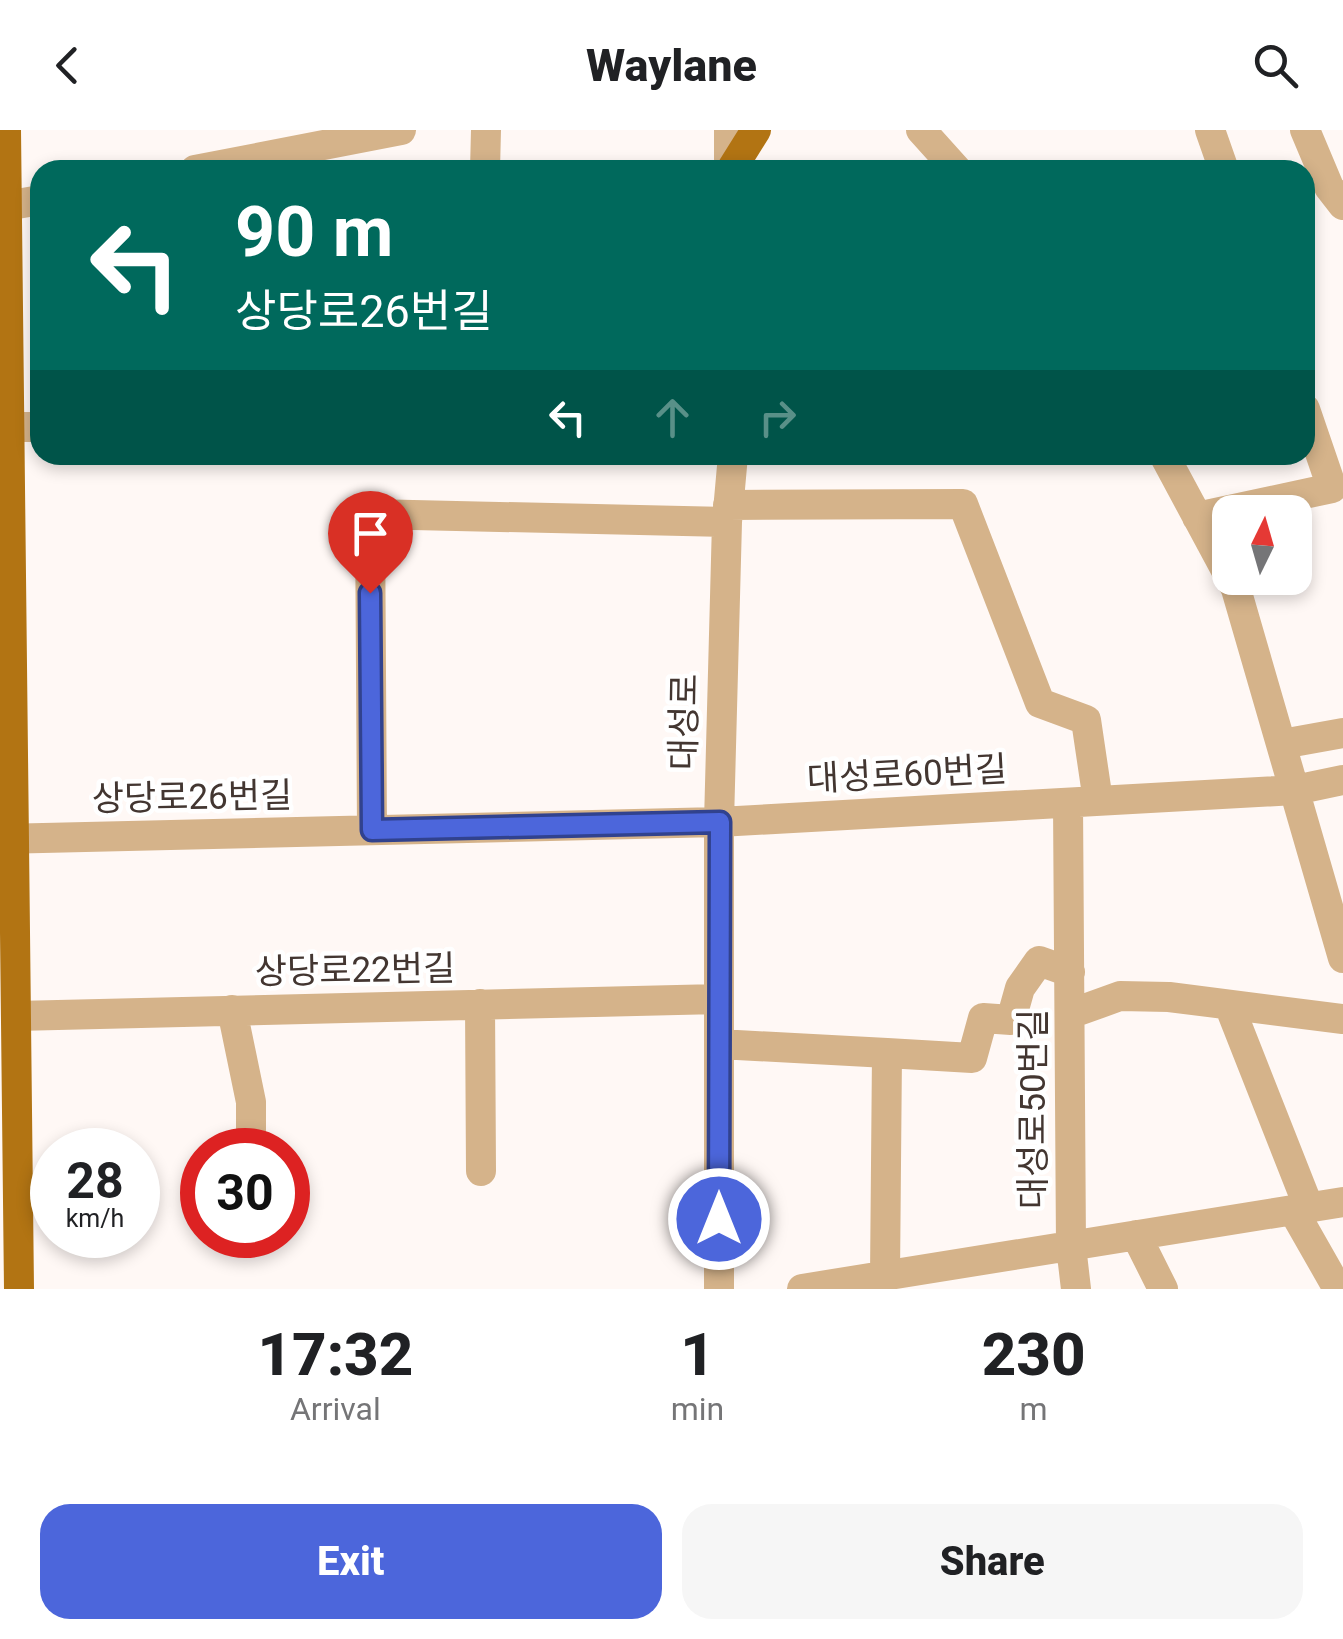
<!DOCTYPE html>
<html lang="en">
<head>
<meta charset="utf-8">
<style>
	:root { --surface:#fff; --page:#f6f6f6; --text:#202124; --muted:#757577; --accent:#4c66db }
	body { margin:0; font-family:Roboto,"Noto Sans KR",sans-serif; background:var(--page); color:var(--text); height:100vh; display:flex; flex-direction:column; font-size:38px; white-space:nowrap }
	* { box-sizing:border-box; margin:0 }
	p { font-size:32px; color:var(--muted) }
	.icon { flex:none; width:55px; height:55px; fill:none; stroke:currentColor; stroke-width:2; stroke-linecap:round; stroke-linejoin:round }
	.map { position:relative; height:1159px; overflow:hidden }
	.panel { display:flex; flex-direction:column; background:var(--surface); flex:1 }
	.panel>* { flex:none }
	.hud { position:absolute; left:30px; top:30px; width:1285px; height:305px; border-radius:30px; box-shadow:0 5px 15px #0003; background:#00695c; color:#fff; overflow:hidden }
	.needle { width:65px; rotate:5deg }
	.buttons { position:absolute; left:1212px; top:365px; display:grid; gap:20px }
	.buttons a { display:grid; place-items:center; width:100px; height:100px; border-radius:20px; background:var(--surface); box-shadow:0 5px 15px #0003; font-size:50px }
	.speed { position:absolute; left:30px; top:998px; display:flex; gap:20px; font-size:50px; font-weight:700; text-align:center }
	.speed>* { display:grid; place-content:center; width:130px; height:130px; border-radius:50%; background:var(--surface); box-shadow:0 5px 15px #0003; line-height:1 }
	.speed small { font-size:25px; font-weight:400 }
	.speed .limit { border:15px solid #d22; background:#fff; color:#111 }
	.pin { position:absolute; display:grid; place-items:center; width:85px; height:85px; color:#fff; margin:-102px -42px; border-radius:50% 50% 50% 0; rotate:-45deg; box-shadow:0 0 10px #0007 }
	.pin .icon { rotate:45deg }
	.me { position:absolute; width:110px; margin:-55px; rotate:0deg; stroke-linejoin:round; filter:drop-shadow(0 0 8px #0008) }
	.turn { display:flex; align-items:center; gap:35px; height:210px; padding:0 40px; font-size:45px }
	.turn .icon { width:130px; height:130px; stroke-width:2.5 }
	.turn b { display:block; font-size:70px; line-height:85px }
	.lanes { display:flex; align-items:center; height:95px; padding:0 40px; background:#0003; justify-content:center; gap:50px; direction:ltr }
	.lanes .off { opacity:.35 }
	.eta { display:flex; justify-content:space-evenly; align-items:center; height:170px; text-align:center }
	.eta b { font-size:60px; font-weight:800; line-height:70px }
	.primary-button { display:flex; gap:20px; margin-top:auto; padding:20px 40px }
	.primary-button a { flex:1; height:115px; border-radius:30px; background:var(--accent); color:#fff; font-size:40px; font-weight:800; line-height:115px; text-align:center }
	.primary-button a+a { background:var(--page); color:var(--text) }
	header { display:flex; justify-content:space-between; align-items:center; height:130px; padding:0 40px; background:var(--surface); font-size:45px; font-weight:800 }
	.map>svg:first-child { display:block }
</style>
</head>
<body>
<header><svg class="icon" aria-label="back" viewBox="0 0 24 24"><path d="M15 5l-7 7 7 7"/></svg>Waylane<svg class="icon" aria-label="search" viewBox="0 0 24 24"><circle cx="10" cy="10" r="6"/><path d="M15 15l6 6"/></svg></header>
<div class="map">
<svg width="1343" height="1159" viewBox="0 0 1343 1159">
	<rect width="100%" height="100%" fill="#fff8f5"/>
	<g fill="none" stroke-linecap="round" stroke-linejoin="round">
		<path stroke="#d5b38a" stroke-width="30" d="M729,0v40
			M921,0l36,40
			M1210,0l14,40
			M1305,0l24,57 14,18
			M195,40l206,-40
			M485,40l1,-40
			M0,77l40,-7
			M10,297h30
			M1164,325l72,134 107,369
			M728,375l235,-1 77,199 46,17 12,81
			M1197,387l135,-29 -27,-79
			M1282,614l61,-11
			M1068,673l3,443 5,43
			M372,700l-2,-316 357,8
			M0,709l719,-17 576,-32 48,-10
			M480,874l1,167
			M1229,875l80,203
			M232,880l19,92v48
			M1070,884l50,-18 49,1 174,22
			M16,886l703,-17
			M719,914l168,9 -2,223
			M887,923l85,5 11,-40 28,2 9,-32 19,-27 31,11
			M1293,1080l45,79
			M1136,1105l27,54
			M719,1159v-467l8,-300 6,-67
			M802,1159l541,-87"/>
		<path stroke="#b27413" stroke-width="30" d="M6,0l13,1159
			M731,40l25,-40"/>
	</g>
	<g fill="none" stroke-linecap="round" stroke-linejoin="round">
		<g stroke="#31428e" stroke-width="25">
			<path id="route" d="M370,463l2,237 348,-8 -1,397"/>
		</g>
		<use href="#route" stroke="#4c66db" stroke-width="18"/>
	</g>
	<g text-anchor="middle" stroke-width="9" stroke-linejoin="round" paint-order="stroke">
		<g font-size="35" fill="#433631" stroke="#fff">
			<text transform="translate(684 592) rotate(-89)" y="12">대성로</text>
			<text transform="translate(907 644) rotate(-3)" y="12">대성로60번길</text>
			<text transform="translate(192 667) rotate(-1)" y="12">상당로26번길</text>
			<text transform="translate(355 840) rotate(-1)" y="12">상당로22번길</text>
			<text transform="translate(1033 979) rotate(-90)" y="12">대성로50번길</text>
		</g>
	</g>
</svg>
<div class="buttons">
<a><svg class="needle" viewBox="-14 -14 28 28"><path d="M0-13l5 13h-10z" fill="#e53935"/><path d="M0 13l5-13h-10z" fill="#757577"/></svg></a>
</div>
<div class="speed"><div>28<small>km/h</small></div><div class="limit">30</div></div>
<div class="pin" style="left:370px;top:463px;background:#d93025"><svg class="icon" aria-label="arrive" viewBox="0 0 24 24"><path d="M6 21V4h12l-3 4 3 4H6"/></svg></div>
<svg class="me" style="left:719px;top:1089px" viewBox="-20 -20 40 40"><circle r="17" fill="#4c66db" stroke="#fff" stroke-width="3"/><path d="M0-11L8 9 0 5-8 9z" fill="#fff"/></svg>
<div class="hud">
<div class="turn"><svg class="icon" aria-label="left" viewBox="0 0 24 24"><path d="M17 20v-9H6M10 6l-5 5 5 5"/></svg><div><b>90 m</b>상당로26번길</div></div>
<div class="lanes"><svg class="icon" aria-label="left" viewBox="0 0 24 24"><path d="M17 20v-9H6M10 6l-5 5 5 5"/></svg><svg class="icon off" aria-label="ahead" viewBox="0 0 24 24"><path d="M12 20V5M6 11l6-6 6 6"/></svg><svg class="icon off" aria-label="right" viewBox="0 0 24 24"><path d="M7 20v-9h11M14 6l5 5-5 5"/></svg></div>
</div>
</div>
<section class="panel">
<div class="eta">
<div><b>17:32</b><p>Arrival</p></div>
<div><b>1</b><p>min</p></div>
<div><b>230</b><p>m</p></div>
</div>
<div class="primary-button"><a>Exit</a><a>Share</a></div>
</section>
</body>
</html>
